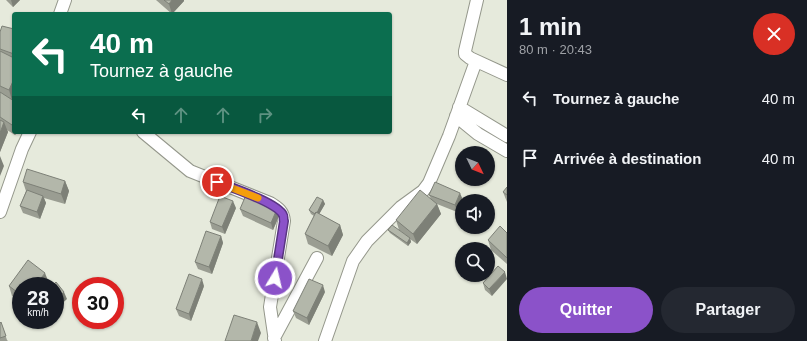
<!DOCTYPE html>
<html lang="fr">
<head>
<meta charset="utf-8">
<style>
	:root { --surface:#171b24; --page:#242831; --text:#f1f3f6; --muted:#9ea1a6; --accent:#8b52c9 }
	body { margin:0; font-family:Arial,sans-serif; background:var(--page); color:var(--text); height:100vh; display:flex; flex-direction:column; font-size:15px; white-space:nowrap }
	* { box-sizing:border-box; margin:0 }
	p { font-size:13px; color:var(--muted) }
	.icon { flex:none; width:22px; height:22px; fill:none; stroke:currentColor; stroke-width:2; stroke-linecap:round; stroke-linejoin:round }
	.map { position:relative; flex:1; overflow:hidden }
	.side { display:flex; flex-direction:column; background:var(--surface); width:300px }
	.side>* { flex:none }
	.hud { position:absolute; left:12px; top:12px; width:380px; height:122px; border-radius:4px; box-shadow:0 1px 3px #0004; background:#0b6e4f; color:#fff; overflow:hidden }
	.needle { width:26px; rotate:133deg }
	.buttons { position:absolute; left:455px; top:146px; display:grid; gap:8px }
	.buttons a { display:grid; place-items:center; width:40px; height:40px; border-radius:50%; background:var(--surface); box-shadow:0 1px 3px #0004; font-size:20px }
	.speed { position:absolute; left:12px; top:277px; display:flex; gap:8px; font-size:20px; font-weight:700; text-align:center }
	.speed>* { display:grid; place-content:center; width:52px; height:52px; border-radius:50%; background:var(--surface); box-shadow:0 1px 3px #0004; line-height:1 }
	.speed small { font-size:10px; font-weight:400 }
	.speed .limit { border:6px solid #d22; background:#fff; color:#111 }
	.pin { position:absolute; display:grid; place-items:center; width:34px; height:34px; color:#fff; margin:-17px; border:2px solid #fff; border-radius:50%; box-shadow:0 1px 4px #0007 }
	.me { position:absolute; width:44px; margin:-22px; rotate:9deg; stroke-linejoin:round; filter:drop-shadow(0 0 3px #0008) }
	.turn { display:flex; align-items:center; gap:14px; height:84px; padding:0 12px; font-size:18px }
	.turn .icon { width:52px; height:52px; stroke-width:2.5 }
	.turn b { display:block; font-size:28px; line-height:34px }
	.lanes { display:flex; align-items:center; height:38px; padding:0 12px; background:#0003; justify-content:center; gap:20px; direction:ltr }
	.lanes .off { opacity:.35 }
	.round { display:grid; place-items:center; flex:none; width:42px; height:42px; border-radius:21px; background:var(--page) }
	.head { display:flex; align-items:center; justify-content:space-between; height:68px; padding:0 12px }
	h1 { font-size:24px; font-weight:700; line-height:30px }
	.button { display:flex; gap:8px; margin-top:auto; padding:8px 12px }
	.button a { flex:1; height:46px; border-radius:24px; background:var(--accent); color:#fff; font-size:16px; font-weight:700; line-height:46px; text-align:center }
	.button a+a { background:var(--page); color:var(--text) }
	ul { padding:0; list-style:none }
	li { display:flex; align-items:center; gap:12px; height:60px; padding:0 12px }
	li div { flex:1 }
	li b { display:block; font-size:15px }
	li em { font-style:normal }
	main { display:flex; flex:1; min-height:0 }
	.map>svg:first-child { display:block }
</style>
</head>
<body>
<main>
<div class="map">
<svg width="507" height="341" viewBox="0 0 507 341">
	<rect width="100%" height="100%" fill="#e6eadc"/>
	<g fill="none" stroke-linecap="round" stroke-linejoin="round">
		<g stroke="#94978b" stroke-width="14">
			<path id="minor" d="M477,0l-12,51v3l5,4 37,17
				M60,14l5,-14
				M459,107l48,29
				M456,116l22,18 29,17
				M143,132l47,39 80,32c8,5 13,8 14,18l-14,86 5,34
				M0,212l22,-63 8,-17
				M274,338l43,-80
				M325,341l28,-80 14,-20 34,-34 22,-16 6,-8 20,-47 27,-75"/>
		</g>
		<use href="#minor" stroke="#fff" stroke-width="12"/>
	</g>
	<path fill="#9a9d92" d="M6,0h14l-7,7z
		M156,0h28v1l-12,13z
		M14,29v68l-2,3 2,1v31h3l-2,3 -8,-5 1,2 -8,20v-120z
		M65,181l4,10 -4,13 -21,-6 2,5 -6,16 -17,-6 -3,-7 6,-15 -3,-9z
		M507,187v15l-4,-10z
		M429,195l34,5 -6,12 -20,-8 4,10 -24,30 -7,-5 1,3 -3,4 -18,-13 -2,-3 19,6 -8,-6 -3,-10 35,-21z
		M323,200l2,4 -6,10 21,11 3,10 -11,21 -24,-12 -3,-10 9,-18 -3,-2 -2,-4z
		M236,208l-11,26 -13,-5 -2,-7z
		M240,209l39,7 -6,14 -30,-14z
		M507,233v31l-16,-14 -3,-10z
		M221,236l2,7 -11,31 -14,-5 -3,-7z
		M498,266l-6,30 -7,-6 -2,-7z
		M49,283l-2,3h-26v16l-9,-6 -3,-10z
		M204,286l-13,35 -12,-5 -3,-7z
		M325,292l-16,33 -13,-7 -3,-7z
		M1,322l6,18 1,1h-8v-18z"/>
	<path fill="#7d8077" d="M11,0h9l-7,7z
		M172,0h12v1l-12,13 -3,-10z
		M14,79v16h-1l1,2 -2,3 -3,-10z
		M14,121v11l-2,-7z
		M4,122l4,10 -8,20v-19z
		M14,132h3l-2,3z
		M0,156l4,10 -4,10z
		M65,181l4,10 -4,13 -4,-10z
		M460,193l3,7 -6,12 -2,-7z
		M43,196l3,7 -6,16 -3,-7z
		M323,200l2,4 -8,14 -1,-4z
		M233,201l3,7 -11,26 -3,-7z
		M437,204l4,10 -24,30 -4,-10z
		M277,209l2,7 -6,14 -2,-7z
		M340,225l3,10 -11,21 -4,-10z
		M221,236l2,7 -11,31 -3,-7z
		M410,238l1,4 -3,4 -1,-3z
		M505,272l2,7 -15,17 -3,-7z
		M45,273l4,10 -2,3h-12z
		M202,279l2,7 -13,35 -2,-7z
		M323,285l2,7 -16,33 -2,-7z
		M64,292l3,7 -12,11v-9z
		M257,322l4,11 -3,8h-7z"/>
	<path fill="#b3b7aa" stroke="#7d8077" d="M164,0h8l-3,4z
		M2,26l12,3v25l-14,-5v-17z
		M0,51l14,7v21l-5,11 -9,-4z
		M0,92l14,9v20l-2,4 -12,-8z
		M0,120l4,2 -4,11z
		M27,169l38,12 -4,13 -38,-12z
		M435,182l25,11 -5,12 -26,-10z
		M507,187v8l-4,-3z
		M27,190l16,6 -6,16 -17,-6z
		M420,190l17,14 -24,30 -17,-14z
		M246,195l31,14 -6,14 -31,-14z
		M220,196l13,5 -11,26 -12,-5z
		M317,197l6,3 -6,13 -1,-1 -1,2 -6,-4z
		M316,212l24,13 -12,21 -23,-12z
		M392,225l18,13 -3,5 -19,-13z
		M500,226l7,7v25l-19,-18z
		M206,231l15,5 -12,31 -14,-5z
		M28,260l17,13 -10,13h-14v9l-12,-9z
		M498,266l7,6 -16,17 -6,-6z
		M189,274l13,5 -13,35 -13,-5z
		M309,279l14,6 -16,33 -14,-7z
		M56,282l8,10 -9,9v-15h-3z
		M234,315l23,7 -6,19h-26z
		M1,322l5,14 -6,2v-15z"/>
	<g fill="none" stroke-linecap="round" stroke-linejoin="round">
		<g stroke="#5a3583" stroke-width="10">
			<path id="route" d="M217,182c13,5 61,21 66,33 1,1 0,4 1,6l-9,57"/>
		</g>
		<use href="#route" stroke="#8b52c9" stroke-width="7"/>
		<path stroke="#f59e0b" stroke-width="7" d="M232,188l26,10"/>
	</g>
</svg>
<div class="buttons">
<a><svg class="needle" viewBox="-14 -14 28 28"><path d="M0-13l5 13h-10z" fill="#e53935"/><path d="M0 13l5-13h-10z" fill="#9ea1a6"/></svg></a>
<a><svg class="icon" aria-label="sound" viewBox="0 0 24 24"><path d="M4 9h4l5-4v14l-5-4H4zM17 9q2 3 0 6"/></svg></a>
<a><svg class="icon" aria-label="search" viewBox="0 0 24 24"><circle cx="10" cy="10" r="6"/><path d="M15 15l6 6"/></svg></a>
</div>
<div class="speed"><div>28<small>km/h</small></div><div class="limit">30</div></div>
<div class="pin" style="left:217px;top:182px;background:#d93025"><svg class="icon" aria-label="arrive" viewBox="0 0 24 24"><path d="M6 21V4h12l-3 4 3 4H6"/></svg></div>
<svg class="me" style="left:275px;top:278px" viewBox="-20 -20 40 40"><circle r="17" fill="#8b52c9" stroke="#fff" stroke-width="3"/><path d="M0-11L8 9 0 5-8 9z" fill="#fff"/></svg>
<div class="hud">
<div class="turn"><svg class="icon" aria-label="left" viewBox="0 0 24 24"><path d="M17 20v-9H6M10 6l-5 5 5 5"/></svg><div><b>40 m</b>Tournez à gauche</div></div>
<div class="lanes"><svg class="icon" aria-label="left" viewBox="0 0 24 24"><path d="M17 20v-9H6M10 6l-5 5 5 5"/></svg><svg class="icon off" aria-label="ahead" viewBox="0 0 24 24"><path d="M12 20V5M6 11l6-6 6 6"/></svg><svg class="icon off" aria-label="ahead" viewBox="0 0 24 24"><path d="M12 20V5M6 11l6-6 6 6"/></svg><svg class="icon off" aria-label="right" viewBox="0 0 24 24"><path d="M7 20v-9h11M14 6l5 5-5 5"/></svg></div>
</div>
</div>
<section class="side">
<div class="head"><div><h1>1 min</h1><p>80 m · 20:43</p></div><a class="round" style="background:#d93025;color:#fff"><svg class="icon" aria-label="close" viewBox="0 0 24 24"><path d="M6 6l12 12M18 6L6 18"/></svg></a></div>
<ul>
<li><svg class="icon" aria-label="left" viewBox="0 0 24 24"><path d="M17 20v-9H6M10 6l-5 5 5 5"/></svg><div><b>Tournez à gauche</b></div><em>40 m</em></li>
<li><svg class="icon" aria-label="arrive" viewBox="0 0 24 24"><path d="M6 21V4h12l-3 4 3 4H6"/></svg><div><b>Arrivée à destination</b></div><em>40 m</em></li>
</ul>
<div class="button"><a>Quitter</a><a>Partager</a></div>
</section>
</main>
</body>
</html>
